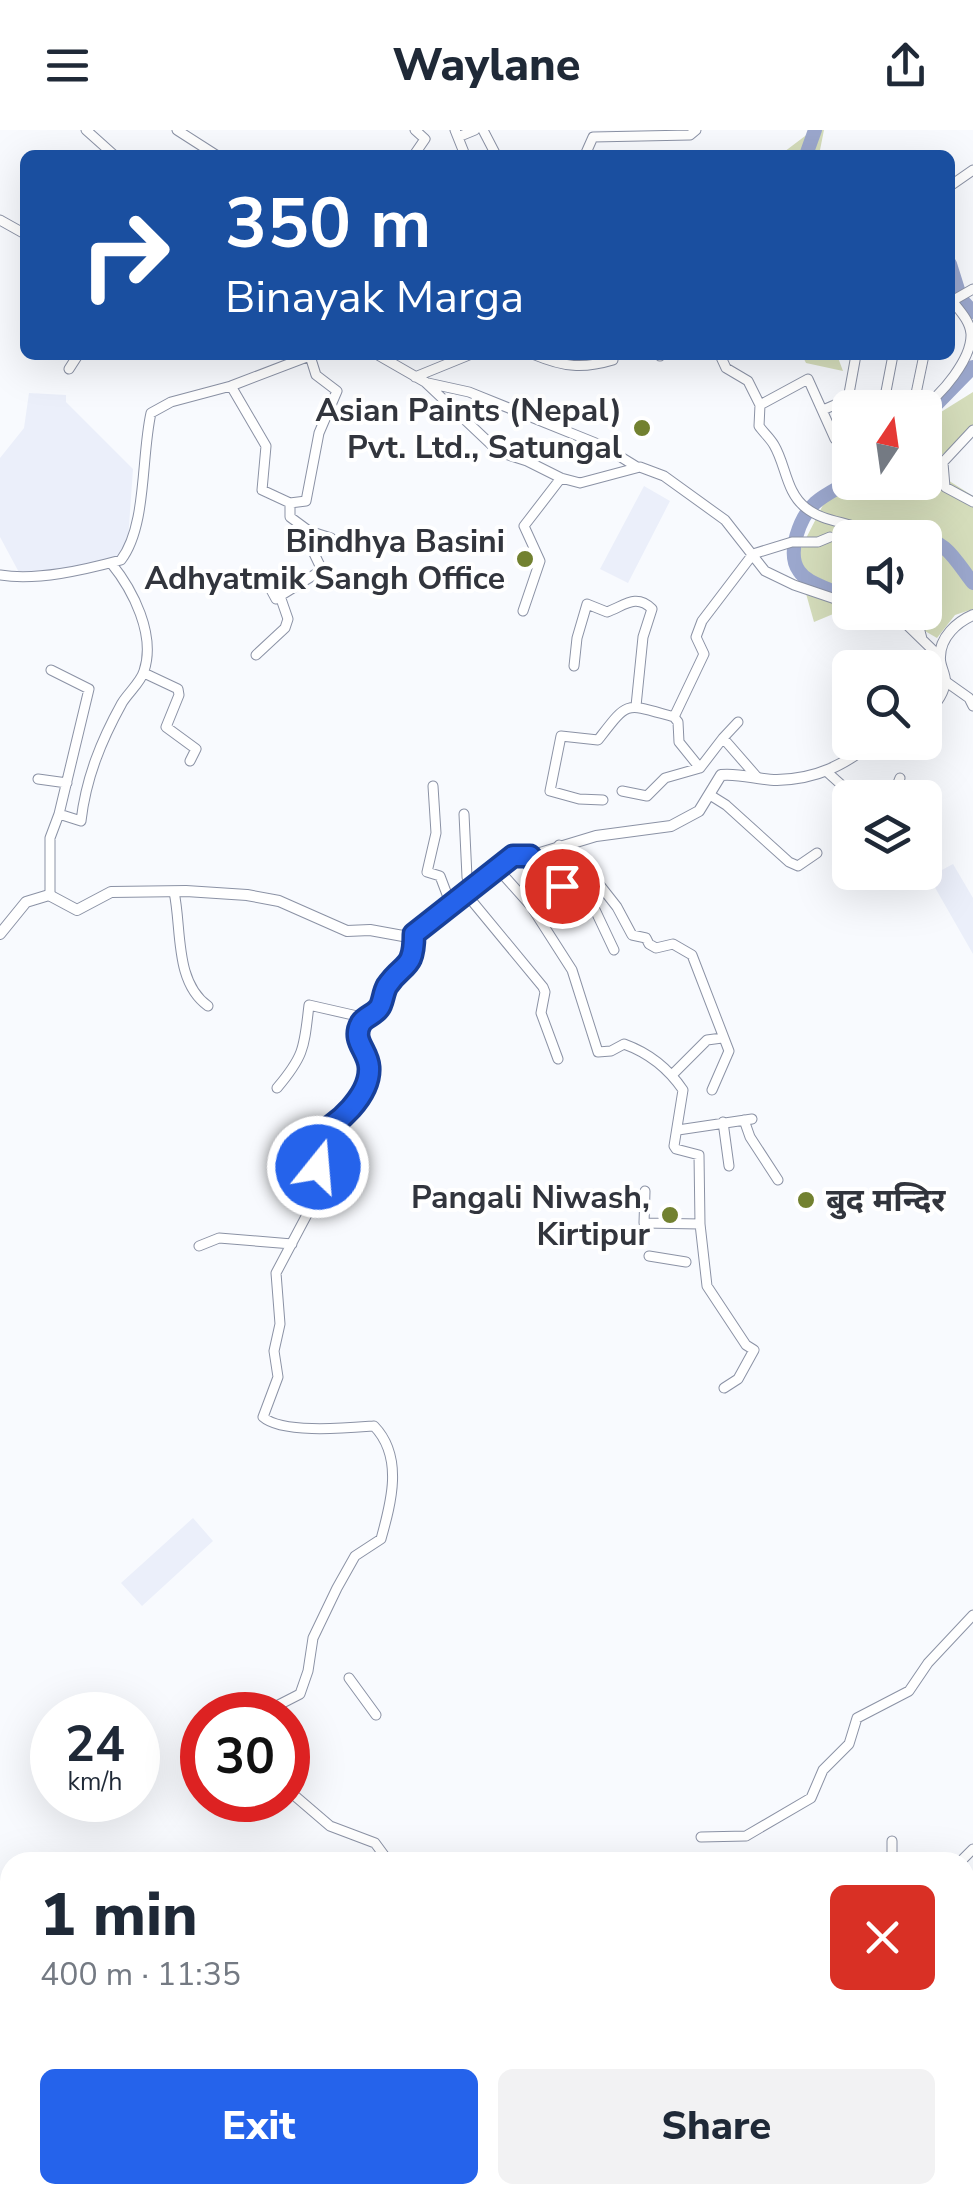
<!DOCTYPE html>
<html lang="en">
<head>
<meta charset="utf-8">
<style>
	:root { --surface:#fff; --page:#f2f2f3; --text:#1f2937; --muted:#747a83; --accent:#2563eb }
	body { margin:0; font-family:"Nunito Sans","Noto Sans Devanagari",sans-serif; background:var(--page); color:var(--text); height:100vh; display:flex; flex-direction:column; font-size:38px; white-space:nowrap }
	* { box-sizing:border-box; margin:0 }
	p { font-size:32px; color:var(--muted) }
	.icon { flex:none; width:55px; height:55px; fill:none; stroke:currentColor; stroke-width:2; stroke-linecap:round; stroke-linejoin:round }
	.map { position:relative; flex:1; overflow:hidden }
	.drawer { position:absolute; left:0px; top:1722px; width:975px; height:352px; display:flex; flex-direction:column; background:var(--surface); border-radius:30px 30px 0 0; box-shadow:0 10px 40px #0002 }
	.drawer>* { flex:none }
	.guide { position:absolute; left:20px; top:20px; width:935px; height:210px; border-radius:15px; box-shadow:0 10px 40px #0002; background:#1a4fa0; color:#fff; overflow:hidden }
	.needle { width:65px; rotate:13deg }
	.tools { position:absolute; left:832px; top:260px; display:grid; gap:20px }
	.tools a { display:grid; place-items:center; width:110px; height:110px; border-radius:15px; background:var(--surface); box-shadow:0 10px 40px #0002; font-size:50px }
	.speed { position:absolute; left:30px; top:1562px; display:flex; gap:20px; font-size:50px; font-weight:700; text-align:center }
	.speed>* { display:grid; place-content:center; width:130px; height:130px; border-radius:50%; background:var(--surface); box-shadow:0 10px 40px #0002; line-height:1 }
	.speed small { font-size:25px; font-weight:400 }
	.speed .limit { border:15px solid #d22; background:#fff; color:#111 }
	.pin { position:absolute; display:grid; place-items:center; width:85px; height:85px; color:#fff; margin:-42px; border:5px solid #fff; border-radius:50%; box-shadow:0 2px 10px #0007 }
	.me { position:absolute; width:110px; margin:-55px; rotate:17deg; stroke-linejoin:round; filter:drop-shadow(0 0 8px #0008) }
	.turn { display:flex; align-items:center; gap:35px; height:210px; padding:0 40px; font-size:45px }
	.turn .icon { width:130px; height:130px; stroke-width:2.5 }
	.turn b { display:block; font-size:70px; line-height:85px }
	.round { display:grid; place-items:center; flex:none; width:105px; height:105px; border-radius:15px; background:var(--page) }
	.overview { display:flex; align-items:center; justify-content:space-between; height:170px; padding:0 40px }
	h1 { font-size:60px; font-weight:800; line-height:75px }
	.primary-button { display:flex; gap:20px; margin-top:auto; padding:20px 40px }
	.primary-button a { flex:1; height:115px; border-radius:15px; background:var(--accent); color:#fff; font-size:40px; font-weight:800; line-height:115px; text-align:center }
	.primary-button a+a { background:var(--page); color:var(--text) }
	header { display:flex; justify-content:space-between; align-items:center; height:130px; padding:0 40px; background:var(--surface); font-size:45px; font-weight:800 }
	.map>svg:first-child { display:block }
</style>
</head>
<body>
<header><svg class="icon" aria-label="menu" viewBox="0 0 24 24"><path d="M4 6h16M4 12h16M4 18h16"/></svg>Waylane<svg class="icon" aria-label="share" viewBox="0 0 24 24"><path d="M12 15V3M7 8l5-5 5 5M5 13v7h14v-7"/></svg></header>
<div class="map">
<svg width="973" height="2073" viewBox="0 0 973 2073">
	<rect width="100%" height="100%" fill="#f8fafe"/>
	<path fill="#ebeffa" d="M29,263l37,2v7l67,67 -5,71 -11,17 -95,21 -22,-41v-79l24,-30z
		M644,356l26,15 -42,82 -28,-14z
		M953,734l20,34v56l-44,-77z
		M193,1388l20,23 -71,65 -21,-23z"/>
	<path fill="#d5ddbb" d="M813,0h11l-5,25h-39z
		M802,225h35l6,16 -37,-8z
		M973,262v38l-46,37 46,29v113l-18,6 -18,23 -43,-25 31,-1v-74h-75v69l-36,15 -18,-64 52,-102 -8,-25 4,-26 8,-1 1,3 -3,1v74h75v-60z"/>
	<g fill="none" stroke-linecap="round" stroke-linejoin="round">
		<path stroke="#9ba7cd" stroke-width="14" d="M806,25l9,-25
			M950,134l11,35 12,13
			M925,286l48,-49
			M850,351c-11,7 -25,13 -35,22 -15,14 -29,50 -16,68 7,11 23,15 35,21l16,-14
			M917,408c28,-1 40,25 56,45"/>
		<g stroke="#8b92a5" stroke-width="11">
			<path id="minor" d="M86,0l28,25
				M177,0l39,25
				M455,0l10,25
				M483,0l13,25
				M458,7l17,-7
				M414,25l11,-16 -10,-9
				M585,25l8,-18 97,-2 6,-5
				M950,56l23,-16
				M0,90l25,14
				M952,171l21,-12
				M378,225l47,27 74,70 28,9 34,17 19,5 60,-16 24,9 61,44 40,51 29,14 56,19
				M535,225c29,12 48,14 78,5
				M659,225l1,1
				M720,225l6,13 22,13 12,24 48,-26 27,60
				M856,225l-8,44 35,9
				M69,239l9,-14
				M415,247l54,-22
				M428,253l41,9 134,54 34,21
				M231,256l35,60 -4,44 28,13v14l19,14 22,7
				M760,275l-1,21c4,6 11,12 15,19 12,20 12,48 32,63 20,16 47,13 67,27l24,-6 5,9
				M883,277l10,-52
				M913,278l11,-53
				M921,278c20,-12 51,-49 50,-74 -1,-14 -13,-25 -21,-36
				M823,280l25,-11
				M943,333l2,24 28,15
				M917,360l56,-60
				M290,373l16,-2 13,-68 18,-42 -21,-16 -6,-19
				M0,445c37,6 84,-5 121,-15 26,-34 20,-103 30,-147l20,-11 60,-16 81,-31
				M280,466l42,-26 -13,-27v-12
				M523,481l17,-50 -16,-35 37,-48
				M874,482l31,11 34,33
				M915,482l7,27
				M256,525l29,-27 3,-9 -8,-23 -4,3 -13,-24
				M574,536l3,-28 10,-34 20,8c17,-6 29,-19 45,-3l-9,28 -7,69
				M51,540l38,19 -30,125
				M144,543l34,16 1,6 -13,32 30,22 -6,12
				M945,551l24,17 4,8
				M674,587l30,-63 -8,-17 6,-16 51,-67 39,-12h26l12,-5
				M738,592l-15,16 34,39
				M826,641l30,27
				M38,649l29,4
				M433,656l3,47 -9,39 13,4 11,29
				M622,661l25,5 18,-18 35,-10 23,-30
				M710,665l16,10 63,57 9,4 19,-13
				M892,668l8,-20
				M603,670l-24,-1 -29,-8 11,-55 37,4c31,-40 26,-37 76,-23l4,5 1,20 21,26
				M464,684l3,63 7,11
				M559,715l36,34 22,28 15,28 14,3 3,6 7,4 17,-4 19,11 37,96 -17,39
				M530,726l6,9 40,35 13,-3 25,53
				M497,738l34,38 41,64 26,82 13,-1 13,-7c25,9 44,24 59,46l-9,56 2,3 23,6 1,69 7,62 39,59 8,5 -16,29 -14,9
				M174,762c8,36 0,90 34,114
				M467,765l76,92 2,5 -4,21 17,46
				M50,766v-58l9,-24 22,7c5,-43 20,-80 41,-118 6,-10 19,-21 22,-32 12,-36 -11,-81 -33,-108
				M673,944l34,-34 15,-2
				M277,958c28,-33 27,-41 32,-83l57,13
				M744,990l6,17 28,43
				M723,992l6,44
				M678,1000l74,-11
				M645,1061l-1,32 56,1
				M199,1116l20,-8 73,6
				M649,1126l37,6
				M349,1548l27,37
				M259,1585l41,-21 8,-23 5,-33 24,-50 18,-32 26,-17c10,-36 23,-82 -7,-113 -27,2 -92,8 -111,-9l15,-40 -4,-26 6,-27 -4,-51 44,-83 -3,-23 -4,-7v-25c24,-7 58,-41 56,-68 -1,-17 -18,-26 -8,-44 5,-7 13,-8 18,-15 5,-6 4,-15 8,-22 15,-23 27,-19 27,-52
				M288,1660l42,36 45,17 14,19
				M701,1707l45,-1 65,-38 12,-28 26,-26 8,-26 52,-27 19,-28 45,-48
				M886,1732l6,-3v-18
				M960,1732l13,-13
				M965,1957l8,11
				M667,2065l3,8
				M712,2065l3,8
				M952,2065l9,8
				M505,2073l4,-8
				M746,2073l10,-8
				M939,2073l5,-8"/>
		</g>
		<g stroke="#8b92a5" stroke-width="12">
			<path id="tertiary" d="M925,585c9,-9 19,-21 20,-34 0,-8 -6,-16 -5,-24 0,-20 17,-35 33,-42
				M0,804l26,-32 23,-7 28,15 34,-18 75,-1 61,4 32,6 68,30 23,-1 33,6 11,-2 14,-14 39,-25 46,-39h17l66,-20 75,-10 28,-15 22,-36c20,-2 37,5 56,5 41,-1 66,-15 97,-38"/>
		</g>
		<use href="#minor" stroke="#fff" stroke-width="9"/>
		<use href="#tertiary" stroke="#fff" stroke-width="10"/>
	</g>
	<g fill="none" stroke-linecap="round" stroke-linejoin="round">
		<g stroke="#184099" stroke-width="25">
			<path id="route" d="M318,1037l-5,-7v-25c24,-7 58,-41 56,-68 -1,-17 -18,-26 -8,-44 5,-7 13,-8 18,-15 4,-5 4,-15 8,-22 16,-24 27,-15 27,-52l99,-78h17l6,9 26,21"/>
		</g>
		<use href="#route" stroke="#2563eb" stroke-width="18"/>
	</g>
	<g fill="#728130" stroke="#fff" stroke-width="4">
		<circle cx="642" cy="298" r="10"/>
		<circle cx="525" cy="429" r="10"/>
		<circle cx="806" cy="1070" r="10"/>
		<circle cx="670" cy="1085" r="10"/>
	</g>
	<g text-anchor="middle" stroke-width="8" stroke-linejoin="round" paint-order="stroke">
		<g font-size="32" font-weight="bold" fill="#32353d" stroke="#fff" text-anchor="end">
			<text x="622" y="291">Asian Paints (Nepal)<tspan x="622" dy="37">Pvt. Ltd., Satungal</tspan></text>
			<text x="505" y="422">Bindhya Basini<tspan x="505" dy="37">Adhyatmik Sangh Office</tspan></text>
			<text x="650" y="1078">Pangali Niwash,<tspan x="650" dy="37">Kirtipur</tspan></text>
			<text x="826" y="1081" text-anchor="start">बुद मन्दिर</text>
		</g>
	</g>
</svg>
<div class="tools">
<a><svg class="needle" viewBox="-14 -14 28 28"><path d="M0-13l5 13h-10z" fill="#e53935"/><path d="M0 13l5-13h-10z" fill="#747a83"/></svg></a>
<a><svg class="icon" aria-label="sound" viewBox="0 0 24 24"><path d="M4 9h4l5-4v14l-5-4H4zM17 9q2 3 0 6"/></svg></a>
<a><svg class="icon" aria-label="search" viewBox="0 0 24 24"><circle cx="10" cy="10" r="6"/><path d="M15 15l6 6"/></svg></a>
<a><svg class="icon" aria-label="layers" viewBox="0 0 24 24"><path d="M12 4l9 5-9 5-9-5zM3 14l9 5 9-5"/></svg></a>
</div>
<div class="speed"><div>24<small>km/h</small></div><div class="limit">30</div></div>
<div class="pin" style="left:562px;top:756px;background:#d93025"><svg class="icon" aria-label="arrive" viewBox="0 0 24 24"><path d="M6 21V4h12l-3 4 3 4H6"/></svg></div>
<svg class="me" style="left:318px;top:1037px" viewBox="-20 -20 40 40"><circle r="17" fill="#2563eb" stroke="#fff" stroke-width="3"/><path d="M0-11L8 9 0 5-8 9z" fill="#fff"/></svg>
<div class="guide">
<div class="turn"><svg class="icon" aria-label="right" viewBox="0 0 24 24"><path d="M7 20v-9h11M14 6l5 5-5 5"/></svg><div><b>350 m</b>Binayak Marga</div></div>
</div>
<section class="drawer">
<div class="overview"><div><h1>1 min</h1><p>400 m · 11:35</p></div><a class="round" style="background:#d93025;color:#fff"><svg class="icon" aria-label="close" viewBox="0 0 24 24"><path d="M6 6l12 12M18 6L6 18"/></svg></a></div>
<div class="primary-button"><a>Exit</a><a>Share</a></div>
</section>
</div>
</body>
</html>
